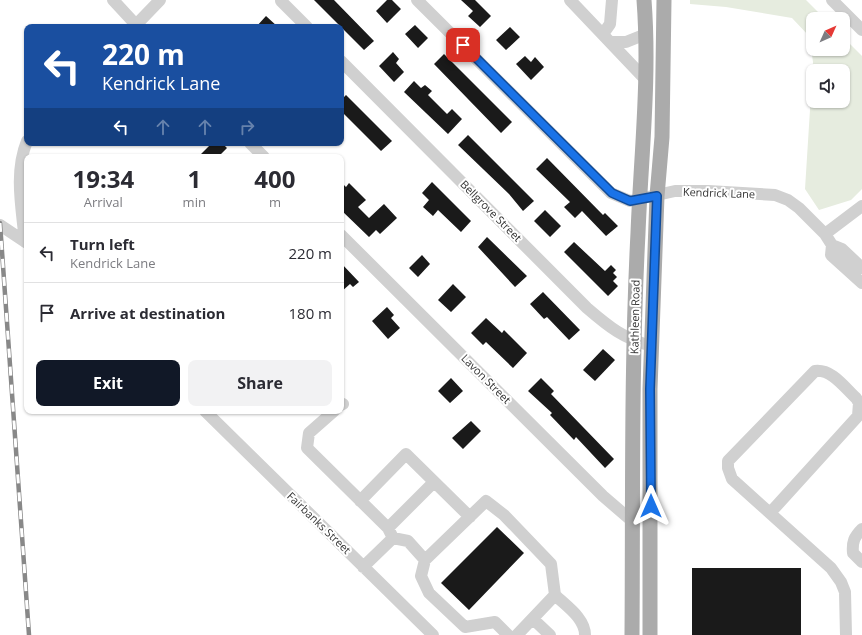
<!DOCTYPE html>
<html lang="en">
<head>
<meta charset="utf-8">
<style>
	:root { --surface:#fff; --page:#f2f2f3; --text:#2b2b33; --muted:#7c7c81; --line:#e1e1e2; --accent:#111827 }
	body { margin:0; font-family:"Open Sans",sans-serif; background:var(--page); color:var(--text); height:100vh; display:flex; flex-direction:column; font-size:15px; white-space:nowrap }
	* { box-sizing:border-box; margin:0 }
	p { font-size:13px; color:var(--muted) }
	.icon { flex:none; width:22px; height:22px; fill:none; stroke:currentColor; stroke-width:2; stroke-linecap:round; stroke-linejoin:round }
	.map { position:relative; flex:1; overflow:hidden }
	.panel { position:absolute; left:24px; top:154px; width:320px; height:260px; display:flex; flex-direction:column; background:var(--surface); border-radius:8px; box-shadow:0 1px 3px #0004 }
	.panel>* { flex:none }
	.banner { position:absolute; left:24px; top:24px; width:320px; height:122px; border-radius:8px; box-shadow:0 1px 3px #0004; background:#1a4fa0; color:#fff; overflow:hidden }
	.needle { width:26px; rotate:45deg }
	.buttons { position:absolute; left:806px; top:12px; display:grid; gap:8px }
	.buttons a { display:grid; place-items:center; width:44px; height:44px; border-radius:8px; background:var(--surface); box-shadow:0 1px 3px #0004; font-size:20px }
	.pin { position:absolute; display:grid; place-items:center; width:34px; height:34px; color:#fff; margin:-17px; border-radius:8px; box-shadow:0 2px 6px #0006 }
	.me { position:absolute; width:44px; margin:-22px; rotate:0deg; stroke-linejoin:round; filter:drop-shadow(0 0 3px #0008) }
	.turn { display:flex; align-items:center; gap:14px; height:84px; padding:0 12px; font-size:18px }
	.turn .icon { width:52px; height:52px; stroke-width:2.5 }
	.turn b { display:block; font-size:28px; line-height:34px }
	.lanes { display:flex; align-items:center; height:38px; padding:0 12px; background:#0003; justify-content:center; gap:20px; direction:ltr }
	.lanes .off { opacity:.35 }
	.eta { display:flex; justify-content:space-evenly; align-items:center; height:68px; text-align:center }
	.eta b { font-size:24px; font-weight:700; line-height:28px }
	.primary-button { display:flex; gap:8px; margin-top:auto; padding:8px 12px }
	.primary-button a { flex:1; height:46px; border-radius:8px; background:var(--accent); color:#fff; font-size:16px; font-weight:700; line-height:46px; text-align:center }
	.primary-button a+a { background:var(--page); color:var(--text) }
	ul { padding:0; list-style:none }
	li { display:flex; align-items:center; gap:12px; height:60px; padding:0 12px; border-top:1px solid var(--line) }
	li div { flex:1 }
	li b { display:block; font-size:15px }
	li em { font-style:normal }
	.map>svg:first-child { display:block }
</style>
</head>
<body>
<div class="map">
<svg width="862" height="635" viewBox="0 0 862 635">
	<rect width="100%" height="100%" fill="#fff"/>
	<path fill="#e6ecdf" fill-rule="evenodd" d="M690,0h116l19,19h-12v30h30v-12l19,19v133l-11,11 -32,10 -14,-21 8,-127 -4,-26 -17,-18 -66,-11 -36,-3zM813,71h30v30h-30z"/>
	<path fill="#1a1a1a" d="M314,0h20l40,41 -10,9z
		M387,0h5l9,9 -14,14 -11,-12z
		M461,0h14l16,16 -11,11 -12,-11 5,-5z
		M266,16l12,11h-22z
		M415,25l13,13 -10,10 -13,-14z
		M510,27l10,10 -14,13 -10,-10z
		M393,52l6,7 -3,4 8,9 -10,10 -15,-16z
		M444,54l68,68 -11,11 -67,-69z
		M525,56l6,6 4,-5 9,10 -13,13 -15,-16z
		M414,81l7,7 4,-3 7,6 -4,4 19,19 5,-5 10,10 -14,15 -44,-42z
		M346,95l46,46 -11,10 -40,-40v-11z
		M468,135l66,66 -11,10 -14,-17 -51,-49z
		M212,143h10l5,5 -9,9h-20z
		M547,158l56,57 2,-2 13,13 -12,10 -24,-25 -7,7 -11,-11 6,-5 -34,-33z
		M341,182l5,5 3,-4 17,17 -8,7 11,11 15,-14 13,14 -17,16 -4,-4 -7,7 -28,-27z
		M432,182l39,39 -10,11 -23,-22 -5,6 -10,-9 6,-7 -7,-7z
		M545,210l16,16 -11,11 -16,-16z
		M487,237l40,39 -12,11 -37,-40z
		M574,242l31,29 6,-6 5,5 -3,3 4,4 -4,4 5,5 -10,10 -44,-44z
		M422,255l8,9 -12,13 -9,-9z
		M341,263l18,19 -6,5 -3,-3 -9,8z
		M453,284l13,13 -15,15 -13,-12z
		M543,292l37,38 -11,10 -22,-23 -3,2 -14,-15z
		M387,307l7,8 -3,3 9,10 -12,11 -16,-18z
		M486,318l16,15 2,-3 23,23 -14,15 -27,-26 -3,3 -12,-12z
		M603,349l12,11 -20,21 -12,-11z
		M451,378l12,13 -13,12 -12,-12z
		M541,378l13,13 -3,3 63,65 -9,9 -29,-31 -2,3 -24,-25 2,-2 -24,-22z
		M471,421l10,10 -18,18 -11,-11z
		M497,527l27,26 -55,57 -28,-27z
		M692,568h109v67h-109z"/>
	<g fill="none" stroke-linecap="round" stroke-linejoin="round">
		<path stroke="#d0d0d0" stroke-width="12" d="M113,0l25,27
			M417,0l194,193 19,8 45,-10h33l67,4 13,5 11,8 26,26 7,11 10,4 20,19
			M570,0l76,80
			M832,0l30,30
			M281,1l26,26
			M134,27l26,-27
			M603,34l7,-10 2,-24
			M611,42h15l20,-8
			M341,61l246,247c22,19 37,31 65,38
			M250,143l14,14
			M0,225l27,18
			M825,234l37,-28
			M341,235l262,261 29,25
			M25,242c-3,-33 -11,-69 2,-101
			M832,245l-1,10 31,28
			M341,405l2,-1
			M205,411l228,224
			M334,411l-25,22 -2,15 81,80 5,10 15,3 17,19 -4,16 8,17 36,34 30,-5 13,13
			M360,501l46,-47 64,63
			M770,513l88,-97 1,-13 -3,-5c-12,-11 -24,-29 -41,-27l-87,90v7l4,11 99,89 10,14 4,10 1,43
			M388,528l46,-46
			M862,529c-8,8 -10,13 -9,24l9,9
			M425,560l61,-59 18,14 47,49 4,31 -38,40
			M363,567l30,-29
			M555,595c11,11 30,23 30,40
			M533,619l17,16"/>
		<path stroke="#ababab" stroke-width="15" d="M632,635c1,-134 -1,-268 6,-402 3,-78 12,-155 6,-233
			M650,635v-246l7,-193 5,-59 2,-137"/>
		<g stroke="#888" stroke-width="4.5">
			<path id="rail" d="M0,223l29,412"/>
		</g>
		<use href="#rail" stroke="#fff" stroke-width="3" stroke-dasharray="9" stroke-linecap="butt"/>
	</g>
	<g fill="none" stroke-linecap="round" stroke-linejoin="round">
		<g stroke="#114b97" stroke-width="10">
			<path id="route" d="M463,45l149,148 18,8 27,-5 -7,193 1,117"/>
		</g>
		<use href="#route" stroke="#1a73e8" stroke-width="7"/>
	</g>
	<g text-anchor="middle" stroke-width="4" stroke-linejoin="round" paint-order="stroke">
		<g font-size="11" fill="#333" stroke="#fff">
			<text transform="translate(719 193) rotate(2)" y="4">Kendrick Lane</text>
			<text transform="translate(491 211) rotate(45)" y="4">Bellgrove Street</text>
			<text transform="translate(635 317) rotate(-89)" y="4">Kathleen Road</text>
			<text transform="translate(486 379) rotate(45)" y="4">Lavon Street</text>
			<text transform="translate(319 523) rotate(44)" y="4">Fairbanks Street</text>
		</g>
	</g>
</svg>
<div class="buttons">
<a><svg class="needle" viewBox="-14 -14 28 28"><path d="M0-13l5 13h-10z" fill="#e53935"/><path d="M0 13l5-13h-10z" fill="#7c7c81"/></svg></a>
<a><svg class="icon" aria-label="sound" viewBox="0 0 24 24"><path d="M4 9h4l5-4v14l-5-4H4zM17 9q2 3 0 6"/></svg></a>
</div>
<div class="pin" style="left:463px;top:45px;background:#d93025"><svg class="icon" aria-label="arrive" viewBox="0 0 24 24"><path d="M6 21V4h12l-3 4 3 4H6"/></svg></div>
<svg class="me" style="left:651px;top:506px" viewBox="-20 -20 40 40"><path d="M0-17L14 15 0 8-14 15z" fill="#1a73e8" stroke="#fff" stroke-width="4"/></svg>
<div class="banner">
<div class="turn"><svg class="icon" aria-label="left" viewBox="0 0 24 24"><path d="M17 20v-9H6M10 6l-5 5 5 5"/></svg><div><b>220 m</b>Kendrick Lane</div></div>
<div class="lanes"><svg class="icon" aria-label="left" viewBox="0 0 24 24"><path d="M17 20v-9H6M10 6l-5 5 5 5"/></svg><svg class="icon off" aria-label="ahead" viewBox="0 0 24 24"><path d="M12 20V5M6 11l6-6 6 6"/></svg><svg class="icon off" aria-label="ahead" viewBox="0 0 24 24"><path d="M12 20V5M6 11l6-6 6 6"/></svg><svg class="icon off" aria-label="right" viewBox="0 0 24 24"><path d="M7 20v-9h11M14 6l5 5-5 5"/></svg></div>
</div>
<section class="panel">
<div class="eta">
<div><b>19:34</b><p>Arrival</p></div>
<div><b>1</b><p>min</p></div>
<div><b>400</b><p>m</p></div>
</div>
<ul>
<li><svg class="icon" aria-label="left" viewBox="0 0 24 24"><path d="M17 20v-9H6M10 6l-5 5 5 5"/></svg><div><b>Turn left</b><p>Kendrick Lane</p></div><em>220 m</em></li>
<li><svg class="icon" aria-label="arrive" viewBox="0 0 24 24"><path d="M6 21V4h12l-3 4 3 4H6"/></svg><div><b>Arrive at destination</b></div><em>180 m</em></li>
</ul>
<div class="primary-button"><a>Exit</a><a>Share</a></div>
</section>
</div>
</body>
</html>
